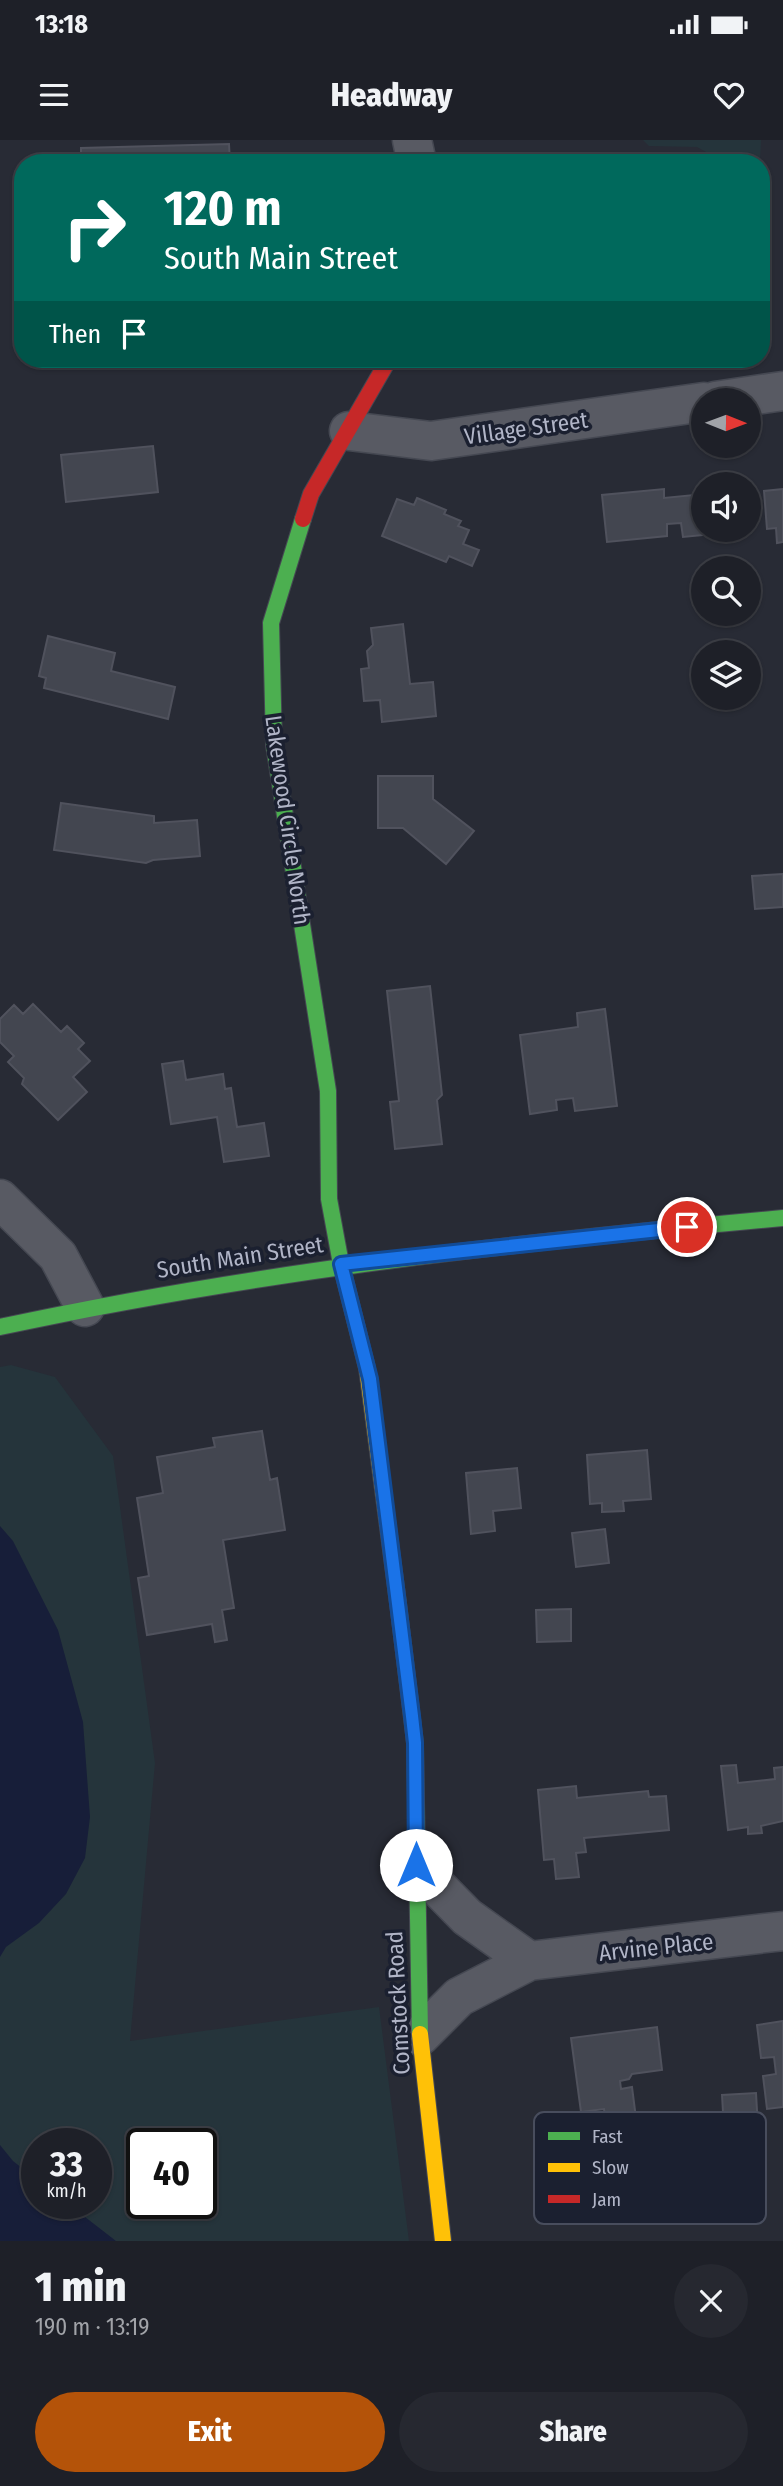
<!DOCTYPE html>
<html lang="en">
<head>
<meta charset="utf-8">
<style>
	:root { --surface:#1e2028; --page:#262830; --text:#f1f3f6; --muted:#a1a3a8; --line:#3c3e45; --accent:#b45309 }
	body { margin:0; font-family:"Fira Sans Condensed",sans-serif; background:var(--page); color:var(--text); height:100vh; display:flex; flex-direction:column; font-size:26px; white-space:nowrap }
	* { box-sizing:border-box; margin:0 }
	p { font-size:23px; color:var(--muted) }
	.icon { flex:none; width:38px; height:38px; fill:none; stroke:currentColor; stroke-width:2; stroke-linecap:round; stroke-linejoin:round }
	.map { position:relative; height:2101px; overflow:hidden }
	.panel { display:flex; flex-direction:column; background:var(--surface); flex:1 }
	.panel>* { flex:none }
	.hud { position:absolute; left:14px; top:14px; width:756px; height:214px; border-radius:28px; box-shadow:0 2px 5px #0004,0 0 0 2px var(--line); background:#00695c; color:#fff; overflow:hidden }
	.needle { width:46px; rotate:91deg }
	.controls { position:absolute; left:691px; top:248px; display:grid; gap:14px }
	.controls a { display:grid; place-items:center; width:70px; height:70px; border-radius:50%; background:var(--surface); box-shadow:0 2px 5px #0004,0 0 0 2px var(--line); font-size:35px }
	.speed { position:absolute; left:21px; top:1988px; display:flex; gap:14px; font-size:35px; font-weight:700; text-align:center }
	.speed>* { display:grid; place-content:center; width:91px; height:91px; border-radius:50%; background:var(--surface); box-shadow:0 2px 5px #0004,0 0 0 2px var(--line); line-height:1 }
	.speed small { font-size:18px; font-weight:400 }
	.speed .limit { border:4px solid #111; border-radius:10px; background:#fff; color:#111 }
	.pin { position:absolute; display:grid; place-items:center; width:60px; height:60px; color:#fff; margin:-30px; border:4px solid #fff; border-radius:50%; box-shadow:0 2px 7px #0007 }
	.me { position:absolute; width:77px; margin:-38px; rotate:0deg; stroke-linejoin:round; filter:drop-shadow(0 0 5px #0008) }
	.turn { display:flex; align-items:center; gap:24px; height:147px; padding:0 35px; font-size:32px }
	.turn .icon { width:91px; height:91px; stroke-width:2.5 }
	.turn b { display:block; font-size:49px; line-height:60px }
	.then { display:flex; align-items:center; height:66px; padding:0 35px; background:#0003; gap:14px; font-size:26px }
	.round { display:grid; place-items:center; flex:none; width:74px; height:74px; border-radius:37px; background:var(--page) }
	.headline { display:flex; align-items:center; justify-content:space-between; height:119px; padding:0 35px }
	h1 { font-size:42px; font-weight:800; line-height:52px }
	.button { display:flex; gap:14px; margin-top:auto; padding:14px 35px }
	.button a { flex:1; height:80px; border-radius:42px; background:var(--accent); color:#fff; font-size:28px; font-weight:800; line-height:80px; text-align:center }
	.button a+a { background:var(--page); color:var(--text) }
	.status { display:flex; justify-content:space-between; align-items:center; height:49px; padding:0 35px; background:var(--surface); direction:ltr }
	.status svg { height:19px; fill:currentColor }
	header { display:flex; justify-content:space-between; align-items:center; height:91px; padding:0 35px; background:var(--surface); font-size:32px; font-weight:800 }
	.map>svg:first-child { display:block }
</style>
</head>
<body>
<div class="status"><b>13:18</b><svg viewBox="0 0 49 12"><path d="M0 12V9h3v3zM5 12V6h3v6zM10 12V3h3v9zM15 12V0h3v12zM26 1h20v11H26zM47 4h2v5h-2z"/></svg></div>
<header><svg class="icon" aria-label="menu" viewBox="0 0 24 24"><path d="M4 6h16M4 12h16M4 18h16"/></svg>Headway<svg class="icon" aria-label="heart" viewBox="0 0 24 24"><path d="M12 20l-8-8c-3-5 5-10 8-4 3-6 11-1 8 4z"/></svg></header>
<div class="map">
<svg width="783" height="2101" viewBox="0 0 783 2101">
	<rect width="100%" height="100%" fill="#282b35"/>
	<path fill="#25343b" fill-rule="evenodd" d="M643,0h118l-1,21 -34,2 -29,-16 -48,-1z
		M11,1225l44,12 58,79 42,307 -25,278 249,-34 30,234h-409v-874zM37,2004h59v59h-59zM142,2004h59v59h-59z"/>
	<path fill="#171e39" d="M0,1386l13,15 45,89 25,92 7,95 -5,41 -19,36 -27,29 -33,24 -6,10z
		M0,2005l13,16 24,19v23h30l49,38h-116z"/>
	<path fill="#434650" stroke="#50525d" stroke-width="2" d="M229,4l1,19h-177v-7l28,-1v-7z
		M153,306l5,46 -92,10 -5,-47z
		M664,349v9l40,-4v36h19v3l-40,4 -2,-14 -14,1v12l-60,6 -5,-47z
		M783,349v53l-6,1 -1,-15 -9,1 -3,-38z
		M417,358l29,12 -2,4 17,7 -3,5 11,4 -6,14 16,6 -7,16 -23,-10 -3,6 -64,-26 15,-37 17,6z
		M403,484l7,60 23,-2 3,34 -54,6 -2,-22 -16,1 -3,-32 8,-1 -2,-17 6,-6 -2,-17z
		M48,496l67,17 -4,18 64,16 -7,32 -124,-31 2,-10 -7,-2z
		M378,636h55v23l41,32 -28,33 -43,-36h-25z
		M61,663l93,13v7l43,-3 3,36 -47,4 -7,3 -92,-13z
		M783,734v33l-28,2 -3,-33z
		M430,846l12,109 -5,5 5,44 -47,5 -5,-47 9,-1 -12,-110z
		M33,864l28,28 6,-6 17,17 -6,6 12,12 -17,16 14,15 -29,28 -36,-36 2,-6 -16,-16 6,-6 -14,-14v-23l14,-14 9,9z
		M605,869l12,97 -42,5 -2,-13 -17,2 1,10 -27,4 -10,-79 58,-8 -1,-14z
		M183,921l3,19 37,-6 2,15 6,-1 6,39 27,-4 5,33 -45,6 -7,-45 -46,7 -9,-60z
		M262,1291l8,49 7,-2 8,52 -62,10 11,68 -12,2 5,30 -12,2 -3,-18 -65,11 -9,-57 11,-2 -12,-78 26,-5 -6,-36 58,-10 -2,-9z
		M647,1310l4,49 -28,2 1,10 -22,1v-9l-12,1 -3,-49z
		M517,1328l4,40 -28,3 2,20 -24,3 -5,-61z
		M605,1389l4,34 -33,4 -4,-34z
		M571,1469v32l-34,1 -1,-32z
		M736,1625l2,18 37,-4 -1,-11 9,-1v54l-22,5 1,7 -14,1v-7l-20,3 -7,-64z
		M576,1646l1,12 71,-7 1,6 17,-1 3,34 -85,8 2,14 -10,1 3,24 -23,2 -2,-20 -10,1 -6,-70z
		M783,1881v86l-16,2 -4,-33 13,-2 -2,-17 -13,1 -4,-33z
		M657,1887l5,43 -30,4 -3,5 -9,2 1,8 11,-2 6,47 -30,4 -4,-29 -23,3 -10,-74z
		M756,1953l2,35 -34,1 -2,-34z"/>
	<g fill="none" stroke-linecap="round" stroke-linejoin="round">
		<g stroke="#454852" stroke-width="41">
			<path id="street" d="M412,0l5,23
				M715,261l68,-10
				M349,291l82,10 273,-39
				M0,1059l58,57 27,51
				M416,1725l51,52 62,44 254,-30
				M420,1896l39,-39 70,-36"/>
		</g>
		<g stroke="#454852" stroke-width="18">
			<path id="fast" d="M303,379l-32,104 3,122 54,346 1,108 12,65 26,104
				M0,1187c259,-56 520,-85 783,-109
				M398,1463l17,140 5,291"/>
		</g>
		<g stroke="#454852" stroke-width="18">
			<path id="slow" d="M367,1228l31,235
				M420,1894l23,207"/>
		</g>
		<g stroke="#454852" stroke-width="18">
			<path id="jam" d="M303,379l8,-25 78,-135"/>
		</g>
		<use href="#street" stroke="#585a63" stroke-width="38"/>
		<use href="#fast" stroke="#4caf50" stroke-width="16"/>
		<use href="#slow" stroke="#ffc107" stroke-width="16"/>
		<use href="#jam" stroke="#c62828" stroke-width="16"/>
	</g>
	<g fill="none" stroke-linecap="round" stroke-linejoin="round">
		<g stroke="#114b97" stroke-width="18">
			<path id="route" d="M416,1725l-1,-122 -3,-27 -42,-337 -29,-115 346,-37"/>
		</g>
		<use href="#route" stroke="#1a73e8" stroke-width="12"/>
	</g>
	<g text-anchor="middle" stroke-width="7" stroke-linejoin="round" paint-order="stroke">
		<g font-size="23" fill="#b1b5c7" stroke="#1b2030">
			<text transform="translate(526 288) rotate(-8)" y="8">Village Street</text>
			<text transform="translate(288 680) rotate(82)" y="8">Lakewood Circle North</text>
			<text transform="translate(240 1117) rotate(-9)" y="8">South Main Street</text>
			<text transform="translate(656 1807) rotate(-6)" y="8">Arvine Place</text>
			<text transform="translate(398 1863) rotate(-93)" y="8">Comstock Road</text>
		</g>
	</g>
	<rect x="534" y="1972" width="232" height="112" rx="10" fill="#1b2030" stroke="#484d5d" stroke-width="2"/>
	<rect x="548" y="1992" width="32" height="8" fill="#4caf50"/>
	<rect x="548" y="2023" width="32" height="9" fill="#ffc107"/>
	<rect x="548" y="2055" width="32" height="8" fill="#c62828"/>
	<g font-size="19" fill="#b1b5c7">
		<text x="592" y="2003">Fast</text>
		<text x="592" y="2034">Slow</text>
		<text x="592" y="2066">Jam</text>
	</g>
</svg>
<div class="controls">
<a><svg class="needle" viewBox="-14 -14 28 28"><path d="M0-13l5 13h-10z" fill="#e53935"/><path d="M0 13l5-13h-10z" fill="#a1a3a8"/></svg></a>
<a><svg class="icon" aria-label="sound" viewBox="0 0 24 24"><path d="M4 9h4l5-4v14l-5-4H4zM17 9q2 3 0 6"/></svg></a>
<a><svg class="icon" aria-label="search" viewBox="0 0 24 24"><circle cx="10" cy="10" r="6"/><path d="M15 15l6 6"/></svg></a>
<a><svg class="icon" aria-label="layers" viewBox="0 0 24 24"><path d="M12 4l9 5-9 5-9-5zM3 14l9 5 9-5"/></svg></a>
</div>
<div class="speed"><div>33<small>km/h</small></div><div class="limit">40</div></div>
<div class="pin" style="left:687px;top:1087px;background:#d93025"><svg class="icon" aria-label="arrive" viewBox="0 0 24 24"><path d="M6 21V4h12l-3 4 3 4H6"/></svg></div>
<svg class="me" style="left:416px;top:1725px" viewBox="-20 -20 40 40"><circle r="19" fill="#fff"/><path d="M0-13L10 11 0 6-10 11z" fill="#1a73e8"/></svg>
<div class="hud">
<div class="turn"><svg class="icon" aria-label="right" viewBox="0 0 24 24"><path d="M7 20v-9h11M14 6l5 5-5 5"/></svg><div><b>120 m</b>South Main Street</div></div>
<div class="then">Then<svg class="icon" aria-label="arrive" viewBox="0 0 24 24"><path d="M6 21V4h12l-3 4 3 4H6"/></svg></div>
</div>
</div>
<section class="panel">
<div class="headline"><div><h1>1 min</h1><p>190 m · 13:19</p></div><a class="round"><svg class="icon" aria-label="close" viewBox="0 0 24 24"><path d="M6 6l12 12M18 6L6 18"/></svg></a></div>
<div class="button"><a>Exit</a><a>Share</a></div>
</section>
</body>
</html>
